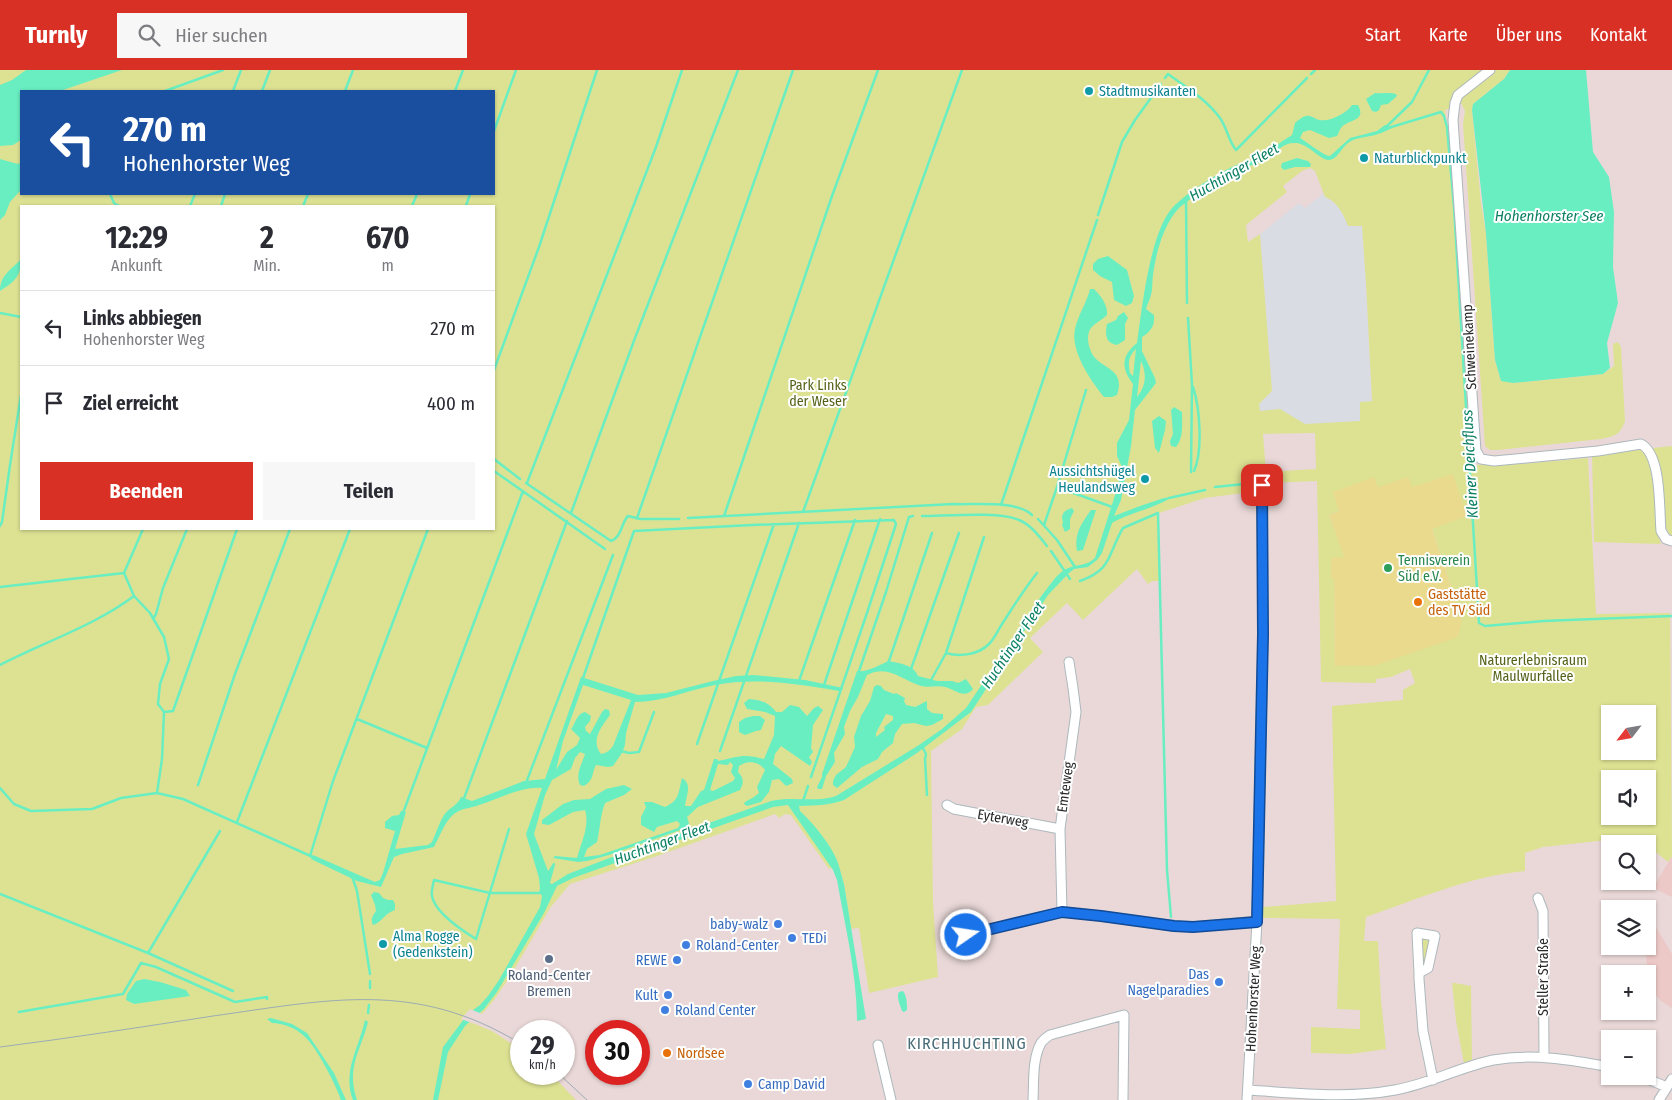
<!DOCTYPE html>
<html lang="de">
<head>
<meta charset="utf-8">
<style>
	:root { --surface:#fff; --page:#f7f7f7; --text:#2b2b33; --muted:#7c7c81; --line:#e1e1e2; --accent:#d93025 }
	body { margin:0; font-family:"Fira Sans Condensed",sans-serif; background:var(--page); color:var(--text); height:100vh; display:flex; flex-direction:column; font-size:19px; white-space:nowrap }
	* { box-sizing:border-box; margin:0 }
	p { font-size:16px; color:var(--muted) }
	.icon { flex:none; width:28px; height:28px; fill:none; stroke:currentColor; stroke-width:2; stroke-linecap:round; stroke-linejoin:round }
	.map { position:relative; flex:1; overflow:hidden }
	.panel { position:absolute; left:20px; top:135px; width:475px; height:325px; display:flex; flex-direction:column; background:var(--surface); border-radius:0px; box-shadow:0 1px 4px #0004 }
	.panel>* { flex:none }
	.guide { position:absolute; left:20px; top:20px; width:475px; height:105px; border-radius:0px; box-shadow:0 1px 4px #0004; background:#1a4fa0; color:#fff; overflow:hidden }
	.needle { width:32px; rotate:239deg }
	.buttons { position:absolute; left:1601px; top:635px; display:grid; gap:10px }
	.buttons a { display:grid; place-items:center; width:55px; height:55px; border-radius:0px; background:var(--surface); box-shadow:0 1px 4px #0004; font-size:25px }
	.speed { position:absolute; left:510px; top:950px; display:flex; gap:10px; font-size:25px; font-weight:700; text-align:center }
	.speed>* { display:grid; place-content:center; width:65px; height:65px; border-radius:50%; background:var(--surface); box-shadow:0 1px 4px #0004; line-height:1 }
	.speed small { font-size:12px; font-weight:400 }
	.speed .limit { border:8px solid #d22; background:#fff; color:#111 }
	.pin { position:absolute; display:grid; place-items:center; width:42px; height:42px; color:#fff; margin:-21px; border-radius:10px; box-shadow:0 2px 8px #0006 }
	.me { position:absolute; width:55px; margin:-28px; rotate:77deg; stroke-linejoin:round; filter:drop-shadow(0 0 4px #0008) }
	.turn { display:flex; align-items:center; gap:18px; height:105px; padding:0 20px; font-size:22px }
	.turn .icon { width:65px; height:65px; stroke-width:2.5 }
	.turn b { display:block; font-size:35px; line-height:42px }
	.eta { display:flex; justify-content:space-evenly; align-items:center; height:85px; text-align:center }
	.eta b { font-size:30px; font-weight:700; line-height:35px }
	.action { display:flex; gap:10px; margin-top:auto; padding:10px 20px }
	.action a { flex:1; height:58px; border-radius:0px; background:var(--accent); color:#fff; font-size:20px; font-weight:700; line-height:58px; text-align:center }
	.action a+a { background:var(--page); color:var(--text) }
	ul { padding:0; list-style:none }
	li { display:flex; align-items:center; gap:15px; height:75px; padding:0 20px; border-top:1px solid var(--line) }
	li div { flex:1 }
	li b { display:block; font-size:19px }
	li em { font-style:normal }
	header { display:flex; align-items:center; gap:30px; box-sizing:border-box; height:70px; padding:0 25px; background:var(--accent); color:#fff }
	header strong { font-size:24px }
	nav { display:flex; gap:28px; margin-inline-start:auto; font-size:18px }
	.search { width:350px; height:45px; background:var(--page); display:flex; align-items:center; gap:12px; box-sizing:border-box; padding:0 18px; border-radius:0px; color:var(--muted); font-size:19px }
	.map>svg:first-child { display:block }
</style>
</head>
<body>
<header>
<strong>Turnly</strong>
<div class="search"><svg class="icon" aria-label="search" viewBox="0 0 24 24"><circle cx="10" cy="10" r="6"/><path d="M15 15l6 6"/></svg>Hier suchen</div>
<nav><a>Start</a><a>Karte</a><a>Über uns</a><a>Kontakt</a></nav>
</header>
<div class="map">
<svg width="1672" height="1030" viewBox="0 0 1672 1030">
	<rect width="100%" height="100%" fill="#ead8d8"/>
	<path fill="#d9dce2" d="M1324,123l1,3 5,3 12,12 6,15h14l4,57 7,145 -110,6 -4,-30 13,-13 -12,-157 39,-31 6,5z"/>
	<path fill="#ecc9c6" d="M1672,786v41l-19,-9z
		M1648,856l8,1 16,27v54l-11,-7 -13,-15 -2,-40h2z"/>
	<path fill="#dde293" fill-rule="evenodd" d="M0,0h1483l-29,25 -5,14 -4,1 6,45 20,310 49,-1 68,-6 8,156 74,-1 2,243 -4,6 -16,-13 -4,17v-22h-21l-1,-6 -83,9 -18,6v18c-55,5 -107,28 -159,46l-2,24h14l3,59 5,49 -35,5 -40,-1v-26l49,2v-19l-23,-1 3,-90 -77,-1v-11l73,-6 -4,-195 71,-6v-10l12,-7 -5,-14 -19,8 -15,2v4l-55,-1 -4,-201 -50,2v7l-62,8 -46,15 1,68h-8l-4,3 -11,-15 -54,51 -16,-17 -37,35 13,14 -55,53 -12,2 -14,22 -31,22 2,151 5,75 -69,16 -10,-65 -8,1 -7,-45 -6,-19 -9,4 -38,-54 -6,-1 -6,4 -4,-4 -115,41 -90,29 -20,24 -39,67 -17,25 -12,14 -2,-1 -10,9 22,9 29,19v24h30l25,26h-576zM21,21h473v103h-473zM1310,98l5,3 10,26c13,5 18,17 23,29h14l4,57 6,118 -12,1v19l-55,3 -25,-15 -20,2 -1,-7 13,-13 -12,-157 -12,8 -2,-17 41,-33 -4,-6 19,-15zM21,136h473v323h-473zM1315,363l1,36 -50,3 -3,-38zM1374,408l3,9h35l20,42 30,91 -127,46 -1,-87 11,-22 -16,-42 10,-4zM1610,644h38v37h-38zM1610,709h38v37h-38z
		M1493,0h17l-6,9 -31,25 -1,6 9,93 5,31 9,126 6,20 12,3 90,-9 11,-8 -1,-22 5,-2 3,5 4,74c-5,14 -10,15 -24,18l-103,11h-8l-5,-4 -18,-265 -4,-57 2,-13 -5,-10 5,-8z
		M1672,376v90c-13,-8 -9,-50 -12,-65 -1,-8 -4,-16 -7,-23z
		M1633,379h11c9,19 11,39 13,59 1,13 -1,24 4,36l-67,-2 -2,-86z
		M1420,866l11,2 -6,26 -3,1z
		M1452,913h3l16,3 1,74 -8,4 -8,-43z"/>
	<path fill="#e9da8e" d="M1453,404l14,42 -35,13 30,91 -4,17 -84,29h-39l-1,-87 -3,-1v-20l13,-1 -15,-42 10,-4 -6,-19 41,-15 4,10 30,-10 4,10z"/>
	<path fill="#69eec2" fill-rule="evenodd" d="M26,0h96l-62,21h-39v49l-8,5 -13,1v-61l12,-5z
		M1510,0h76l7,82 16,25 5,35 -1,55 5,36 -11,40 3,25 -7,6 -90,9 -12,-2 -6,-21 -9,-126 -14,-124 1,-6 31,-25z
		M1375,23c7,1 14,-1 21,1l1,2 -9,8 -7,1 -2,5 -3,2 -4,-1 -6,-12z
		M1352,35h6c9,17 -10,14 -17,23 -2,2 -2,5 -4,8l-8,2 -19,-8 -7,2 -3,6c7,4 24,18 30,18l20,-18 27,-7 8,-6 6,2 1,1c-5,2 -10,5 -14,6 -10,4 -21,2 -30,9 -7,5 -10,16 -19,17 -8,1 -20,-16 -33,-17 -14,-1 -19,10 -30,16 -11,7 -24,8 -35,13 -18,8 -35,23 -51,35 -16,16 -24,45 -27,68 -1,7 0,16 -3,23 -1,3 -3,7 -4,11l8,6c1,11 -3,16 -12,22v14l13,27 1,5 -21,27 -4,36 -10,54 -7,16 26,-10 24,-8 8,-1c-18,12 -41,15 -60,26l-10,30 -5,7 -9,7 -14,2 -5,4 -21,22 -77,117 -54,41 -73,47c-17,6 -27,5 -45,6l1,5c11,10 27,29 34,43 5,9 7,20 10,30l22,135 -9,2c0,-47 -12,-95 -20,-141l-4,-10 -45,-65 -15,2 -147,52 -53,19 -16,8 -13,27 -47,79 -13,17 -19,17 -17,26 -10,48h-5l10,-53 21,-28 9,-9 7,-5 8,-9 11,-16 41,-73 2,-11 -3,-5 1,-2 -1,-11 -13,-44 16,-46c-21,-2 -43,11 -63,17 -7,3 -16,3 -22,7 -11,6 -17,24 -23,35l-32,7 -8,3 -13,30 -24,-6 -46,-22 2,-4 62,27 5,-2 3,-7 12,-42 -10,-3v-6l7,-6 7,-1 2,-4 5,1 -11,37 33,-4 4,-3c4,-9 7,-19 12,-27 5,-7 14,-10 17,-18l11,4 52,-20 21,-2 36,-102 57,18 28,-2 47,-12 23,-5 17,-1 52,5 38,8 -1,2 -3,1c-41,-7 -83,-14 -124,-6 -27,5 -52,17 -80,17l-9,31 -1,12 -3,8 -9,13 -5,1 -12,-2c-5,9 -1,14 -12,21l-4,-1c-5,-11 2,-21 5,-31l-5,-2 -5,6 -4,11 -19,11 -7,15 -11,39 14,37 6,-9 1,3 -5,18 2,1 16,-10 36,-14 167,-59c22,-5 44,2 65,-5l83,-51 23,-16 24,-21 76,-113c7,-8 14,-21 24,-26 10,-5 21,-3 29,-11l22,-69 5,-22 -5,-11v-13l12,-23 4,-36c-12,-16 -12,-28 4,-41 5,-34 13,-115 38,-138 16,-15 44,-33 64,-41 5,-1 11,-2 15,-4 13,-6 23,-16 35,-23l3,-2 3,-12c4,-3 9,-8 14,-7 4,0 7,4 11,4 10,2 27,-7 32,-15zM1136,279l-3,27 -3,-3c-2,-10 -2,-16 6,-24zM1141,291c6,13 5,25 -4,36zM583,615l48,15 -18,46c-4,5 -6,7 -12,8 -11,-14 1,-28 9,-39l-1,-5 -4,-1 -3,3 -12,22 -4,-3 -1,-4 5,-6 1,-5 -6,-4c-9,2 -9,11 -14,17l9,9 -3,7 -10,7 -11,18 7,-29z
		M1297,88l11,3 3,3 -1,3h-15l-11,3 -3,-3 1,-4z
		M0,89l18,5 3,-2v28l-11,12 -5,13 -5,5z
		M1108,186l19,14 7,26 -2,7 -6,3 -12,-6 -2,-18 -12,-6 -7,-6v-6l5,-5z
		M21,189c0,18 -7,23 -21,32 0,-16 11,-21 21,-32z
		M1090,219h4c7,7 14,16 13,26 -5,5 -12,8 -16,13 -6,8 -2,23 4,30 12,12 30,13 22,37l-5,2h-8c-13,-16 -34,-46 -29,-68 3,-14 12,-27 15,-40z
		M1124,242l4,6 -3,6v16l-8,5c-12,-2 -12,-11 -10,-21l9,-4 2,-4z
		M1174,337l8,5c0,12 2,25 -6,35l-5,-1 -1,-5 3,-7 -2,-24z
		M1159,346l7,5 -1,9 -6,23 -4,-5 -3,-27z
		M1072,438l2,3 -4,8v10l-5,3 -3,-7 1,-3c-3,-7 1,-12 9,-14z
		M1091,440h5l-13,40 -6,1c-3,-17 4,-27 14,-41z
		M888,591c12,2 26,4 30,15l19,5h15l6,2 8,-4 7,10c-9,11 -18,0 -28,-2 -8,-2 -16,1 -24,-1 -20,-6 -32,-22 -54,-11l-9,22 -8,14 -6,16 1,7 -11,19 1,9 -9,14 -4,13h-4l-1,-2 5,-10v-3l35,-103c7,2 24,-6 31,-10z
		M877,615l4,1 3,4 10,4 2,-1 9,5 -1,3 2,4 9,2 12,-6v8l5,4 11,1v5l-11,6 -6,1 -12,-3 -12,1 -7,10 -2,9 -11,9 -4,7 -16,8 -25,21 -4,-3v-4l3,-6 10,-8 9,-20 -1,-10 7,-21 9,-15 4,-14zM886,644l7,2v4l-9,7 1,3 -9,7v-4z
		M749,629c12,1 19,3 27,13h6l8,-7 9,2 8,9 7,-8 4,-2 5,4 -10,15 -2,23 2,4 -4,5 3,5 -2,4 -29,-20 -6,8 -2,10 19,15 1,4 -7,3 -7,-7 -7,1 -3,12 -8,10 -14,4 -3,-2 1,-2 9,-5 5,-4 -2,-6 8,-17c-6,-9 -18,-10 -26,-4l-1,6c6,6 6,11 2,18l-42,17 -11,10 2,6 -3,5 -77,27 -22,6 -9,1 -25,-4 2,-2 22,2c4,-15 13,-32 8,-48l-12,2 -24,13 -7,-1v-4l21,-16 11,-4 16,-1 16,-10 18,-4 8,4 -8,6 -19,8c-5,13 -5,26 -8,39l-10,7 -3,8 16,-2 78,-27 2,-4 -3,-3 -20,6 -3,5 -13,-7v-8l5,-10 -2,-5h8l13,5c15,-7 13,-14 17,-29 11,7 4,17 3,28h6l10,-15 3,-1 10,-31h3l1,2c20,-4 24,-8 46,-2l10,-24 1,-19 -10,-4 -18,-3 -3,-6zM730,692l3,3 -2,7 4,6 -2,3 -20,10 -3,-1 8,-26 10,1z
		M753,646h7l5,4 -4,10 -5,1 -11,4 -6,-3v-10l6,-4z
		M374,822l5,1 4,5 5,2h5l2,4v6c-10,3 -14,13 -22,15 -3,-6 0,-10 3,-14l-1,-6 -4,-10z
		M144,909l16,3 26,8 4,6 -56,8 -8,-4 1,-6 9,-13z
		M903,921c4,5 4,13 4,19l-3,2 -2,-1c-2,-6 -6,-14 -3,-19z
		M271,948l21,6 15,9 27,40 12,27h-5c-5,-15 -25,-54 -37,-64 -8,-8 -22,-13 -32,-13l-5,-4z
		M365,950l3,2c-8,31 -22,45 -11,78h-4c-11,-29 6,-52 12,-80z"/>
	<path fill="#ead8d8" d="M470,939l12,5 -10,9 -11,-4z"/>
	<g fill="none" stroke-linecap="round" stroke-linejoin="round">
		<path stroke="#69eec2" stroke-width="2.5" d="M1311,4l4,-4
			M1165,8l3,-4c18,13 39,26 52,44 7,10 9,24 16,32l71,-72
			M165,21l58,-21
			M233,21l8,-21
			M262,21l8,-21
			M345,21l8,-21
			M455,21l8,-21
			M1385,58l27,-26 17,-32
			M1388,58l53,-16 3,4 3,11 7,80 25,416 6,3 58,-5 129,-5
			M494,61l22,-61
			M110,124l4,9 5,3
			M1186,130l1,103
			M190,136l5,-12
			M221,136l4,-12
			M303,136l5,-12
			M412,136l5,-12
			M466,136l4,-12
			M1098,145l24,-73 13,-22 26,-36
			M0,243l21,4
			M1188,248l4,67 -1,87
			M494,300l45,-123 58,-177
			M1193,317c7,21 10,64 1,84
			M1086,320l-29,97 58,21
			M494,389l26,20
			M494,401l111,78
			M526,413l85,58c11,-4 10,-18 17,-25l12,3h39
			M527,413l129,-336 26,-77
			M1215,417l39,-4
			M1169,428l36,-8
			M1001,435l96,-285
			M803,442l159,-442
			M571,443l64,-175 103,-268
			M724,446l108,-320 46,-126
			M922,446c23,0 78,-5 97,4 12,5 20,16 28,26
			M637,448l156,-448
			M688,448l265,-14c21,1 64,-4 79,11
			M1038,449l19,21 18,27
			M1044,455l13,-38
			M0,456l2,-4 8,-57 11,-70
			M143,459l-19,44 10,23 16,17 14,24 5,22 -9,25 -2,20 6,8 -2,47 -5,34
			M1051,481l19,28
			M1080,511c33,-12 27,-26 43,-53l35,-15 9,357 4,47
			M0,517l124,-14
			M153,549l3,-5 7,-26 24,-59
			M946,583c14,4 32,2 43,-9 6,-6 10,-16 15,-23 11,-17 21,-33 33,-48
			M888,594l44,-131
			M0,595c44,-23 94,-39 134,-69
			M911,599l48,-136
			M858,604l28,-82 23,-75 4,-1
			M582,611l52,-150 118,-6 142,-5 2,4 -29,89 -56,164
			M799,611l56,-161
			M930,612l16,-29 38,-116
			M824,615l56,-166
			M164,642l9,-1 64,-182
			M357,649l70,29
			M697,674l77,-220
			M922,676l4,8 -1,5 2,36
			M621,681l8,2 10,-1 15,-40
			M720,681l79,-228
			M526,713l87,-228
			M198,715l37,-111 55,-145
			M0,718l14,16 17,7 61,-2 29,-11 36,-5 26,6 132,59
			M463,731l104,-280
			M803,731l5,-15
			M403,743l120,-322
			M237,752l113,-293
			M509,759l-33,110c-13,-8 -41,-26 -44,-43 -1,-4 1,-11 2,-16l56,13h52
			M310,786l23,-75 95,-252
			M352,806l5,15 13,83
			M0,824l148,59 72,-122
			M148,883l85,38
			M370,911v7
			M19,942l104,-18 18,-31 15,4 79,35 32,-5v2
			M368,943l1,-8"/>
		<g stroke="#acb8bc" stroke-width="11">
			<path id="street" d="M1490,0l-32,25 -3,8 -2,17 23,331 5,8 13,2 104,-10 43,-7c21,11 18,66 20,87l5,8 6,2
				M947,735l7,4 106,20
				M1538,828l5,13 1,146
				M1062,842l-2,-83 16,-117 -3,-24 -4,-26
				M950,875l16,-10 96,-23 39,4 72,10 20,1 64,-6
				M1419,903l9,-5 7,-32 -18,-3 2,40v6l4,52 10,49
				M878,975l13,55
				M1640,1006l27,11
				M1248,1020c49,3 98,9 147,0 34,-6 65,-23 98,-30 39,-7 79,0 117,7
				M1033,1030c1,-17 -1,-41 8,-57 2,-3 6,-6 9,-8l74,-20 -1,85
				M1247,1030l10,-179 6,-287 -1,-156
				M1659,1030l13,-21"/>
		</g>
		<use href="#street" stroke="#fff" stroke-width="9"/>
		<path stroke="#9bacb2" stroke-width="1" d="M0,977c71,-9 142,-20 213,-31 115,-16 203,-37 308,28
			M559,1004l28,26"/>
	</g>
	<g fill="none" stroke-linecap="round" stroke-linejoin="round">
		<g stroke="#114b97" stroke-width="12">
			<path id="route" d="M966,865l96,-23 39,4 73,10 19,1 64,-5 6,-288 -1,-149"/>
		</g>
		<use href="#route" stroke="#1a73e8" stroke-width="9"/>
	</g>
	<g fill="#0f9aa8" stroke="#fff" stroke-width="2">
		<circle cx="1089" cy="21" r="5"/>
		<circle cx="1364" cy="88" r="5"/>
		<circle cx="1145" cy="409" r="5"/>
		<circle cx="383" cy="874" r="5"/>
	</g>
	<circle fill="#2e9e5b" stroke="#fff" stroke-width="2" cx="1388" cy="498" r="5"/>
	<g fill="#e8710a" stroke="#fff" stroke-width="2">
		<circle cx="1418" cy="532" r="5"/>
		<circle cx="667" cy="983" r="5"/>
	</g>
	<g fill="#3f7fe0" stroke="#fff" stroke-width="2">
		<circle cx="778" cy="854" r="5"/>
		<circle cx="792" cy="868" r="5"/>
		<circle cx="686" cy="875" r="5"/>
		<circle cx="677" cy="890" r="5"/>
		<circle cx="1219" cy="912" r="5"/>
		<circle cx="668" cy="925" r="5"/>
		<circle cx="665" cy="940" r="5"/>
		<circle cx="748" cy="1014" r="5"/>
	</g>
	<circle fill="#5c6f8a" stroke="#fff" stroke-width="2" cx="549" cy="889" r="5"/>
	<g text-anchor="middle" stroke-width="4" stroke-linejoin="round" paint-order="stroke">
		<g font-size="14" fill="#0d838f" stroke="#fff" text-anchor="start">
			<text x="1099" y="26">Stadtmusikanten</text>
			<text x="1374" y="93">Naturblickpunkt</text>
			<text x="1135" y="406" text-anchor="end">Aussichtshügel<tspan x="1135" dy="16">Heulandsweg</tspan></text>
			<text x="393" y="871">Alma Rogge<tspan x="393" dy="16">(Gedenkstein)</tspan></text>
		</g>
		<g font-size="14" fill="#272727" stroke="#fff">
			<text transform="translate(1469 277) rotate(-93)" y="5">Schweinekamp</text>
			<text transform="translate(1065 717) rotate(-82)" y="5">Emteweg</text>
			<text transform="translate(1003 748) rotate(10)" y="5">Eyterweg</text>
			<text transform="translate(1543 907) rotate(-90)" y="5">Steller Straße</text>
			<text transform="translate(1253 929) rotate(-87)" y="5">Hohenhorster Weg</text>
		</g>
		<g font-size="14" fill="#546218" stroke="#fff">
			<text x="818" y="320">Park Links<tspan x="818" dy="16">der Weser</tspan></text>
			<text x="1533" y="595">Naturerlebnisraum<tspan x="1533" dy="16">Maulwurfallee</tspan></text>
		</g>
		<g font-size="14" fill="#27864d" stroke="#fff" text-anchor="start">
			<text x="1398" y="495">Tennisverein<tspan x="1398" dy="16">Süd e.V.</tspan></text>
		</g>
		<g font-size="14" fill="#c56008" stroke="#fff" text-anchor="start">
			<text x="1428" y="529">Gaststätte<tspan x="1428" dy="16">des TV Süd</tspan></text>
			<text x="677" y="988">Nordsee</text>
		</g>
		<g font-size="14" fill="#366cbe" stroke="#fff" text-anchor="end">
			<text x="768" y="859">baby-walz</text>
			<text x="802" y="873" text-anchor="start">TEDi</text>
			<text x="696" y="880" text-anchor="start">Roland-Center</text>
			<text x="667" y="895">REWE</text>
			<text x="1209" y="909">Das<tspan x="1209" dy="16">Nagelparadies</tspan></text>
			<text x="658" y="930">Kult</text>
			<text x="675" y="945" text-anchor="start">Roland Center</text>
			<text x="758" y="1019" text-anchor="start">Camp David</text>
		</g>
		<g font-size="14" fill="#4e5e75" stroke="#fff">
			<text x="549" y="910">Roland-Center<tspan x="549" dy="16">Bremen</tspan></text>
		</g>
		<g font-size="15" font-style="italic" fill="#0d8164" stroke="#fff">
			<text transform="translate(1234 102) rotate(-30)" y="5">Huchtinger Fleet</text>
			<text x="1549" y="151">Hohenhorster See</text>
			<text transform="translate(1470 394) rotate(-93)" y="5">Kleiner Deichfluss</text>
			<text transform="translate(1013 575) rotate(-56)" y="5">Huchtinger Fleet</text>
			<text transform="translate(662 773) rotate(-20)" y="5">Huchtinger Fleet</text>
		</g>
		<g font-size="16" letter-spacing="1" fill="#486c77" stroke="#fff">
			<text x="967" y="979">KIRCHHUCHTING</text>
		</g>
	</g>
</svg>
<div class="buttons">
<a><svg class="needle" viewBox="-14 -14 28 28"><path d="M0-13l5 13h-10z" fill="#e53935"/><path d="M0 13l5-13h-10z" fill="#7c7c81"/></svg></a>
<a><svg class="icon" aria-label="sound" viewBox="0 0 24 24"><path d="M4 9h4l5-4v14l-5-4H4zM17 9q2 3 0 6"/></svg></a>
<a><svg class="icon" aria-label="search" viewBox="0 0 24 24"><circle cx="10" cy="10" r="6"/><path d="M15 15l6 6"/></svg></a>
<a><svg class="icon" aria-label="layers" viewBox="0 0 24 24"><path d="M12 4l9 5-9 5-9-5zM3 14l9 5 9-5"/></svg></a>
<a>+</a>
<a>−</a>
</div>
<div class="speed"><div>29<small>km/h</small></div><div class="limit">30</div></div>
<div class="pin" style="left:1262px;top:415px;background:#d93025"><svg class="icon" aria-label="arrive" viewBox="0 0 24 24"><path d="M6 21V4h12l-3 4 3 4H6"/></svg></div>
<svg class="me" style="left:966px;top:865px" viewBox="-20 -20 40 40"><circle r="17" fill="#1a73e8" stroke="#fff" stroke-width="3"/><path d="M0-11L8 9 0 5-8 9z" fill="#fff"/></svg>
<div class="guide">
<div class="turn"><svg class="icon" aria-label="left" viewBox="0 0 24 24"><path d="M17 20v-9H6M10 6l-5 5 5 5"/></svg><div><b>270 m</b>Hohenhorster Weg</div></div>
</div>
<section class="panel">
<div class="eta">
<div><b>12:29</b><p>Ankunft</p></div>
<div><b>2</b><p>Min.</p></div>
<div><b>670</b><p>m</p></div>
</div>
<ul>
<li><svg class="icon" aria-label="left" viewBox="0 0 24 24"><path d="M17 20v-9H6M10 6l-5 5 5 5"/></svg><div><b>Links abbiegen</b><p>Hohenhorster Weg</p></div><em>270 m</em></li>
<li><svg class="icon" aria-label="arrive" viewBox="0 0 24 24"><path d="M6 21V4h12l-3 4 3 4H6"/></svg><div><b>Ziel erreicht</b></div><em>400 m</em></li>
</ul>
<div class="action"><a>Beenden</a><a>Teilen</a></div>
</section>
</div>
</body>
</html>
